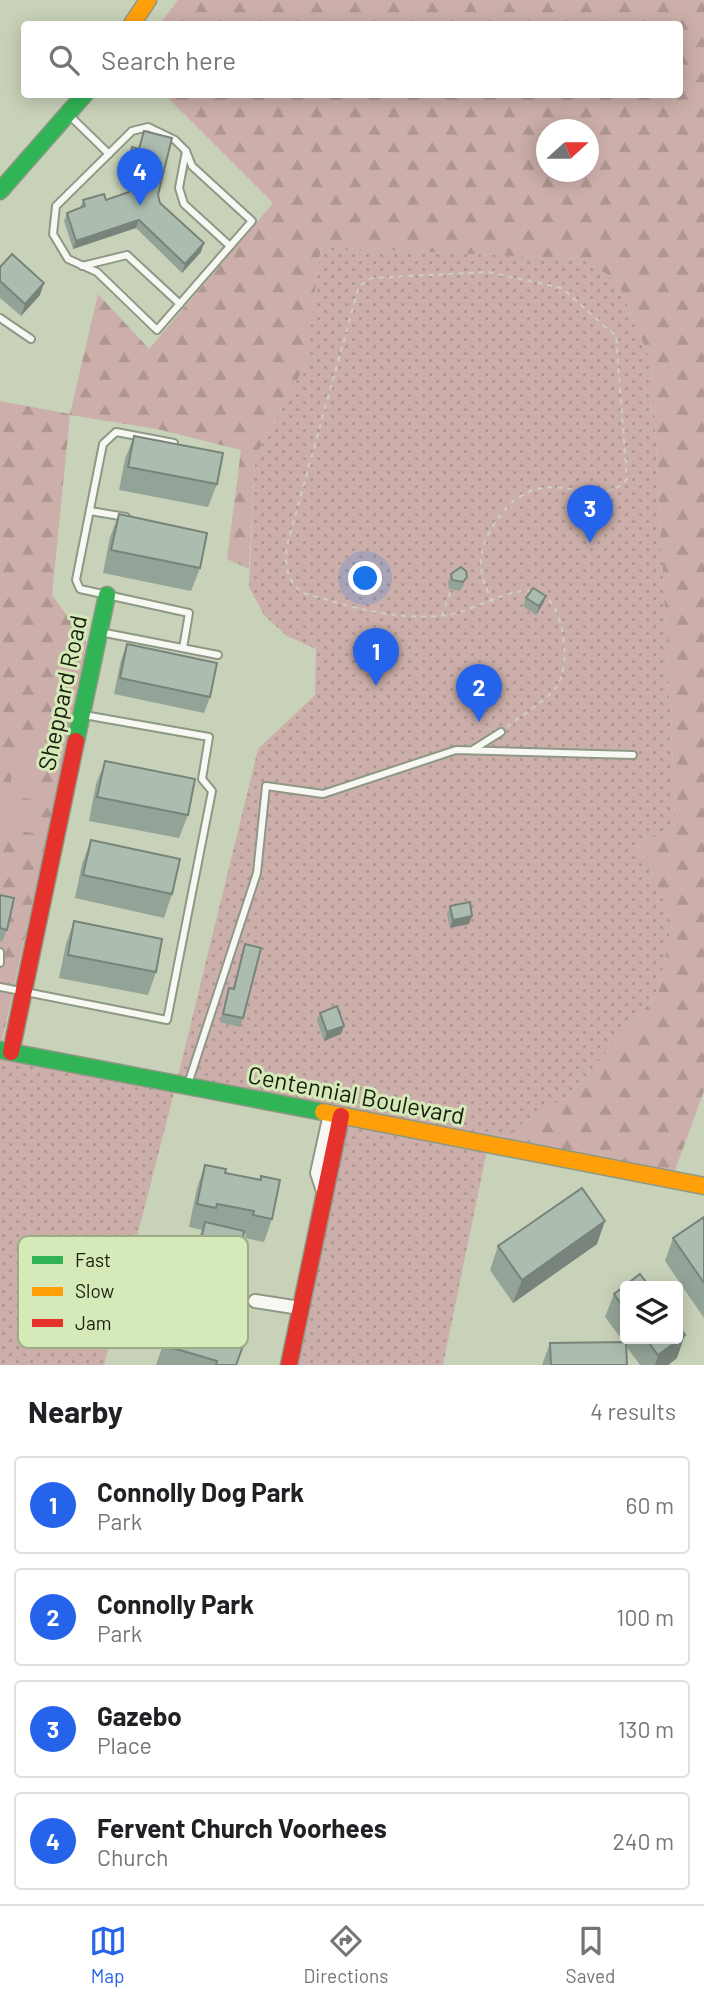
<!DOCTYPE html>
<style>
:root{--surface:#fff;--page:#f2f2f2;--text:#202124;--muted:#757577;--line:#e0e0e0;--accent:#2563eb}
body{margin:0;font-family:Barlow,sans-serif;background:var(--page);color:var(--text)}
.controls{position:absolute;right:21px;bottom:21px;display:grid;overflow:hidden;border-radius:7px;box-shadow:0 4px 18px #0003}
.controls button{width:63px;height:63px;display:grid;place-items:center;padding:0;border:0;border-bottom:2px solid var(--line);background:var(--surface);color:var(--text);font:35px sans-serif}
.compass{position:absolute;left:536px;top:119px;width:63px;height:63px;border-radius:50%;background:var(--surface);box-shadow:0 4px 18px #0003;rotate:69deg}
.you{position:absolute;left:366px;top:579px;width:24px;height:24px;margin:-18px;border:5px solid #fff;border-radius:50%;background:#1a73e8;box-shadow:0 0 0 10px #1a73e833}
.badge{display:grid;place-items:center;width:46px;height:46px;border-radius:50%;background:var(--accent);color:#fff;font-size:23px;font-weight:700}
.pin{position:absolute;translate:-50% -58px;filter:drop-shadow(0 2px 4px #0008)}
.pin::after{content:'';position:absolute;top:37px;width:24px;height:21px;background:inherit;clip-path:polygon(0 0,100% 0,50% 100%)}
.list{margin:0;padding:0;list-style:none}
h2{display:flex;justify-content:space-between;align-items:center;height:91px;margin:0;padding:0 28px;font-size:30px}
h2 small{font-size:23px;font-weight:400;color:var(--muted)}
.list li{display:grid;grid-template-columns:46px 1fr auto;gap:21px;align-items:center;box-sizing:border-box;height:98px;margin:0 14px 14px;padding:0 14px;border:2px solid var(--line);border-radius:7px}
.list b{display:block;font-size:26px;white-space:nowrap}
.list p{margin:0;font-size:23px;white-space:nowrap;color:var(--muted)}
.list em{font-size:23px;font-style:normal;color:var(--muted)}
.icon{flex:none;width:38px;height:38px;fill:none;stroke:currentColor;stroke-width:2;stroke-linecap:round;stroke-linejoin:round}
.map{position:relative;flex:none;width:704px;height:1365px;overflow:hidden}
.search{position:absolute;background:var(--surface);box-shadow:0 4px 18px #0003;left:21px;right:21px;top:21px;height:77px;display:flex;align-items:center;gap:18px;box-sizing:border-box;padding:0 24px;border-radius:7px;color:var(--muted);font-size:26px}
.sheet{height:539px;background:var(--surface)}
nav{display:flex;justify-content:space-around;align-items:center;box-sizing:border-box;height:98px;border-top:2px solid var(--line);background:var(--surface);font-size:19px;color:var(--muted)}
nav a{display:grid;justify-items:center;gap:4px}
nav .on{color:var(--accent)}
.map>svg:first-child{display:block}
</style>
<div class="map">
<svg width="704" height="1365" viewBox="0 0 704 1365">
<defs>
<pattern id="green-dots" width="8" height="8" patternUnits="userSpaceOnUse" patternTransform="scale(1.75)"><rect width="8" height="8" fill="#ccafaa"/><path d="M2 2h.1M6 6h.1" fill="none" stroke="#ae9691" stroke-width="1.8" stroke-linecap="round"/></pattern>
<pattern id="forest-firs" width="22" height="20" patternUnits="userSpaceOnUse" patternTransform="scale(1.75)"><rect width="22" height="20" fill="#ccafaa"/><path d="M5 1l3.5 6h-7zM16 11l3.5 6h-7z" fill="#ae9691"/></pattern>
</defs>
<rect width="100%" height="100%" fill="#c7d2b8"/>
<path fill="url(#green-dots)" d="M321 247 582 259 617 280 652 364 676 824 638 847 673 918 658 994 569 1095 488 1145 443 1365H289L341 1116 176 1085 104 1365H0V1058L176 1084 258 749 315 695 316 649 287 636 264 615 249 587 255 457 305 365Z"/>
<path fill="url(#forest-firs)" fill-rule="evenodd" d="M178 0H704V1091L671 1181 488 1145 569 1095 658 994 673 918 638 847 676 824 652 364 617 280 581 259 321 247 305 365 255 457 249 569 227 559 241 450 157 429 70 415 52 595 89 646 0 1050V401L70 414 98 294 149 349 273 203 165 95 680 94V24H160ZM546 130H588V172H546Z"/>
<g fill="#ccafaa">
<path d="M21 736 47 742 41 770 15 765Z"/>
<path d="M14 766 40 772 34 800 8 794Z"/>
<path d="M0 799 43 807 38 834 0 827Z"/>
</g>
<g fill="none" stroke-linecap="round" stroke-linejoin="round">
<g stroke="#8f9884" stroke-width="10">
<g id="lane">
<path d="M69 115 109 154"/>
<path d="M148 127 175 140 186 151 192 166 252 221 157 330 97 272 68 259 53 234 56 206 132 131Z"/>
<path d="M186 151 179 188 184 204 230 246"/>
<path d="M82 266 127 255 180 304"/>
<path d="M0 318 31 339"/>
<path d="M174 443 116 432 103 444 76 580 80 589 189 613 183 648"/>
<path d="M90 511 126 517"/>
<path d="M100 632 218 655"/>
<path d="M474 749 501 732"/>
<path d="M0 952V963"/>
<path d="M0 987 167 1020 212 791 202 779 209 737 84 715"/>
<path d="M188 1084 257 873 266 786 323 794 456 750 633 755"/>
</g>
</g>
<g stroke="#8f9884" stroke-width="16">
<g id="street">
<path d="M324 1194 317 1173 330 1114"/>
<path d="M255 1301 300 1308"/>
</g>
</g>
<g stroke="#8f9884" stroke-width="19">
<g id="fast">
<path d="M0 191 85 94"/>
<path d="M76 741 107 595"/>
<path d="M0 1050 323 1112"/>
</g>
</g>
<g stroke="#8f9884" stroke-width="19">
<g id="slow">
<path d="M132 24 148 0"/>
<path d="M323 1112 704 1186"/>
</g>
</g>
<g stroke="#8f9884" stroke-width="19">
<g id="jam">
<path d="M11 1052 76 741"/>
<path d="M289 1365 341 1116"/>
</g>
</g>
<g stroke="#cccfc7" stroke-width="2" stroke-dasharray="5 5" stroke-linecap="butt">
<path d="M493 602C479 576 476 558 490 531 539 445 593 520 627 479L616 336 562 288 488 272 372 278 359 286 289 538C284 555 284 581 302 592 309 596 320 597 328 600 365 611 401 619 440 616 470 614 505 588 534 591"/>
<path d="M442 616 451 590"/>
<path d="M507 727C522 715 541 704 554 690 573 670 565 603 539 592"/>
</g>
<use href="#lane" stroke="#f7f8f4" stroke-width="6"/>
<use href="#street" stroke="#f7f8f4" stroke-width="12"/>
<use href="#fast" stroke="#30b455" stroke-width="16"/>
<use href="#slow" stroke="#ff9f0a" stroke-width="16"/>
<use href="#jam" stroke="#e5322d" stroke-width="16"/>
</g>
<g fill="#94a397">
<path d="M144 131 160 203 201 252 182 273 136 228 73 249 64 221 67 213 80 208 83 200H106L128 193 131 178 124 176 129 156 132 147 138 149Z"/>
<path d="M0 267 40 295 21 316 0 298Z"/>
<path d="M134 436 217 484 208 507 119 490 125 459Z"/>
<path d="M119 514 200 568 191 591 103 573 110 537Z"/>
<path d="M461 567 464 585 460 591 449 589 448 582 451 574Z"/>
<path d="M526 598 543 604 536 615 523 606Z"/>
<path d="M127 644 210 697 204 713 114 694 121 660Z"/>
<path d="M105 761 188 815 179 838 89 821 96 784Z"/>
<path d="M91 840 172 894 164 918 75 898 82 864Z"/>
<path d="M0 895 7 930 2 942 0 941Z"/>
<path d="M450 906 472 916 469 924 450 928 447 914Z"/>
<path d="M74 921 156 972 148 995 59 978 66 944Z"/>
<path d="M245 944 243 1018 240 1027 220 1022 229 988 233 989Z"/>
<path d="M320 1013 344 1026 341 1034 324 1041 317 1021Z"/>
<path d="M205 1165 225 1173 260 1180 261 1176 272 1219 264 1242 245 1238 246 1234H244L241 1249 232 1272H230L227 1286 229 1307 220 1330 236 1365H156L176 1308 182 1310 184 1301 192 1278H195L197 1265 192 1263 196 1245 202 1230 189 1227 197 1188Z"/>
<path d="M704 1218V1318L665 1261 673 1238Z"/>
<path d="M597 1244 513 1303 490 1270 498 1246Z"/>
<path d="M625 1286V1339H678L677 1358 668 1365H640L626 1346 627 1365H542L550 1343 624 1342 605 1317 614 1294Z"/>
</g>
<g fill="#78847b">
<path d="M139 220 136 228 73 249 76 241Z"/>
<path d="M204 243 201 252 182 273 185 264Z"/>
<path d="M44 283 40 295 21 316 25 304Z"/>
<path d="M546 596 543 604 536 615 539 606Z"/>
<path d="M472 916 469 924 450 928 453 920Z"/>
<path d="M344 1026 341 1034 324 1041 327 1032Z"/>
<path d="M605 1221 597 1244 513 1303 522 1280Z"/>
<path d="M685 1335 677 1358 668 1365H655L658 1355Z"/>
</g>
<g fill="#acbdb0" stroke="#78847b" stroke-width="2">
<path d="M144 131 172 138 158 195 160 203 204 243 185 264 139 220 76 241 67 213 85 206 83 200 104 194 106 200 129 192 134 170 127 168 132 147 139 149Z"/>
<path d="M12 254 44 283 25 304 0 281V267Z"/>
<path d="M134 436 223 453 217 484 128 467Z"/>
<path d="M119 514 207 533 200 568 111 550Z"/>
<path d="M461 567 466 571 467 577 463 582 452 580 451 574Z"/>
<path d="M533 588 546 596 539 606 526 598Z"/>
<path d="M127 644 217 663 210 697 120 678Z"/>
<path d="M105 761 195 779 188 815 97 797Z"/>
<path d="M91 840 180 859 172 894 83 875Z"/>
<path d="M0 895 14 898 7 930 0 928Z"/>
<path d="M470 902 472 916 453 920 450 906Z"/>
<path d="M74 921 162 939 156 972 68 955Z"/>
<path d="M245 944 261 948 243 1018 223 1014 229 988 234 989Z"/>
<path d="M337 1006 344 1026 327 1032 320 1013Z"/>
<path d="M205 1165 226 1169 225 1173 261 1180V1176L280 1180 272 1219 253 1215 254 1211 217 1204 216 1208 197 1204Z"/>
<path d="M582 1188 605 1221 522 1280 498 1246Z"/>
<path d="M704 1217V1283L673 1238Z"/>
<path d="M205 1222 244 1231 241 1249 235 1248 227 1286 233 1288 229 1307 188 1298 192 1278 198 1279 206 1241 201 1240Z"/>
<path d="M640 1274 649 1286H625V1310L614 1294Z"/>
<path d="M176 1308 193 1314 191 1320 228 1333 230 1326 248 1332 236 1365H216L217 1361 163 1345Z"/>
<path d="M678 1325 685 1335 658 1355 646 1339H678Z"/>
<path d="M626 1342 627 1365H551L550 1343Z"/>
</g>
<g text-anchor="middle" stroke-width="6" stroke-linejoin="round" paint-order="stroke">
<g font-size="24" fill="#181e0d" stroke="#d5e9b9">
<text transform="translate(63 693) rotate(-78)" y="8">Sheppard Road</text>
<text transform="translate(356 1096) rotate(11)" y="8">Centennial Boulevard</text>
</g>
</g>
<rect x="18" y="1236" width="230" height="112" rx="10" fill="#d5e9b9" stroke="#9cac85" stroke-width="2"/>
<rect x="32" y="1256" width="31" height="8" fill="#30b455"/>
<rect x="32" y="1287" width="31" height="9" fill="#ff9f0a"/>
<rect x="32" y="1319" width="31" height="8" fill="#e5322d"/>
<g font-size="19" fill="#181e0d">
<text x="75" y="1267">Fast</text>
<text x="75" y="1298">Slow</text>
<text x="75" y="1330">Jam</text>
</g>
</svg>
<div class="controls">
<button><svg class="icon" aria-label="layers" viewBox="0 0 24 24"><path d="M12 4l9 5-9 5-9-5zM3 14l9 5 9-5"/></svg></button>
</div>
<svg class="compass" viewBox="-18 -18 36 36"><path d="M0-13l5 13h-10z" fill="#e53935"/><path d="M0 13l5-13h-10z" fill="#757577"/></svg>
<div class="you"></div>
<div class="pin badge" style="left:376px;top:686px">1</div>
<div class="pin badge" style="left:479px;top:722px">2</div>
<div class="pin badge" style="left:590px;top:543px">3</div>
<div class="pin badge" style="left:140px;top:206px">4</div>
<div class="search"><svg class="icon" aria-label="search" viewBox="0 0 24 24"><circle cx="10" cy="10" r="6"/><path d="M15 15l6 6"/></svg>Search here</div>
</div>
<section class="sheet">
<h2>Nearby<small>4 results</small></h2>
<ul class="list">
<li><span class="badge">1</span><div><b>Connolly Dog Park</b><p>Park</p></div><em>60 m</em></li>
<li><span class="badge">2</span><div><b>Connolly Park</b><p>Park</p></div><em>100 m</em></li>
<li><span class="badge">3</span><div><b>Gazebo</b><p>Place</p></div><em>130 m</em></li>
<li><span class="badge">4</span><div><b>Fervent Church Voorhees</b><p>Church</p></div><em>240 m</em></li>
</ul>
</section>
<nav>
<a class="on"><svg class="icon" aria-label="map" viewBox="0 0 24 24"><path d="M3 6l6-2 6 2 6-2v14l-6 2-6-2-6 2zM9 4v14M15 6v14"/></svg>Map</a>
<a><svg class="icon" aria-label="directions" viewBox="0 0 24 24"><path d="M12 3l9 9-9 9-9-9zM9 14v-3h6M13 9l2 2-2 2"/></svg>Directions</a>
<a><svg class="icon" aria-label="saved" viewBox="0 0 24 24"><path d="M7 4h10v16l-5-4-5 4z"/></svg>Saved</a>
</nav>
